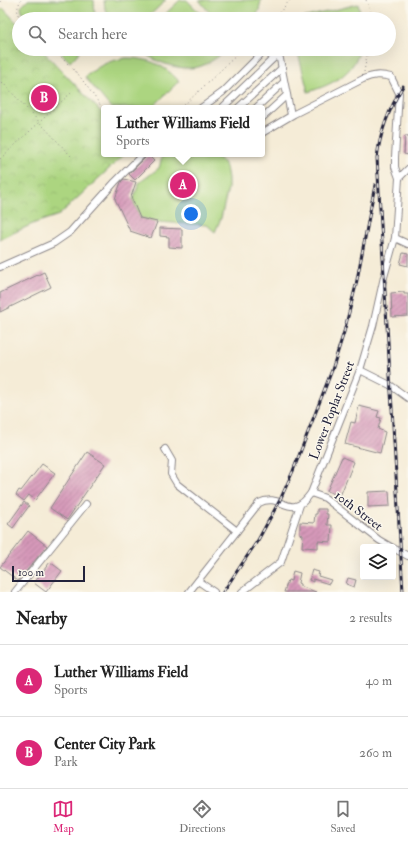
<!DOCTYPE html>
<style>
:root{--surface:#fff;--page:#f2f2f2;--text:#222;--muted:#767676;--line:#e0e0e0;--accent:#db2777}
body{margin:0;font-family:"IM FELL Double Pica",serif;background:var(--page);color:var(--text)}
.controls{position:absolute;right:12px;bottom:12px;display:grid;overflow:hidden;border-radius:4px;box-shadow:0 4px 16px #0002}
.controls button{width:36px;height:36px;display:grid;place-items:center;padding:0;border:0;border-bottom:1px solid var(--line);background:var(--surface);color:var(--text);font:20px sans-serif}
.scale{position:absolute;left:12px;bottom:10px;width:73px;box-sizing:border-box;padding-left:4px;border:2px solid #22223b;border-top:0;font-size:11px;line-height:14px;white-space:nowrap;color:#22223b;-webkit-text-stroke:3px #fbf7ec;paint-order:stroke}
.you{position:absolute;left:191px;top:214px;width:14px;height:14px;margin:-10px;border:3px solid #fff;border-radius:50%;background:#1a73e8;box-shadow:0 0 0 6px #1a73e833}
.badge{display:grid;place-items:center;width:26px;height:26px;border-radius:50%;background:var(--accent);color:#fff;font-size:13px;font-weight:700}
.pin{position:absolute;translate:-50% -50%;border:2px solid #fff;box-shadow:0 1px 4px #0006}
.popup{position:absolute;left:101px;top:105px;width:164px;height:52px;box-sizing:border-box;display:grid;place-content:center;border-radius:4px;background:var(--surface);filter:drop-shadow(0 1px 3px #0005);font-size:13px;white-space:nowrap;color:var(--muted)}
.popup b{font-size:15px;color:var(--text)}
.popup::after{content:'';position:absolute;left:50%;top:100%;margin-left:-8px;border:8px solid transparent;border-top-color:var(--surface)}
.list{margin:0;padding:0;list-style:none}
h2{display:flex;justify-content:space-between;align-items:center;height:52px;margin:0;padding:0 16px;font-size:17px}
h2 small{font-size:13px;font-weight:400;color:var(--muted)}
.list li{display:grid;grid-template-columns:26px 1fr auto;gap:12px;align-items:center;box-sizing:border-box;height:72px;padding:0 16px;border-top:1px solid var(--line)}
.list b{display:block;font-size:15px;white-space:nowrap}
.list p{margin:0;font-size:13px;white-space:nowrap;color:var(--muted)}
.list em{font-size:13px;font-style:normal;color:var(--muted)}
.icon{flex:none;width:22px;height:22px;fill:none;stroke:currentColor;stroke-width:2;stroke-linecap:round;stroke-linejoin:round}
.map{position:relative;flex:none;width:408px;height:592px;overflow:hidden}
.search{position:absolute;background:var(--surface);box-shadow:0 4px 16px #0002;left:12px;right:12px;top:12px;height:44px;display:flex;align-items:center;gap:10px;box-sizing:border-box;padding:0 14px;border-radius:22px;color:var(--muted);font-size:15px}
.sheet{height:196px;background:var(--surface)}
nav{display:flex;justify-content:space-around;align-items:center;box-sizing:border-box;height:56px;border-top:1px solid var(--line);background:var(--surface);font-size:11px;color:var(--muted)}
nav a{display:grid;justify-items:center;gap:2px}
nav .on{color:var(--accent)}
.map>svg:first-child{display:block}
</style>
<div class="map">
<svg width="408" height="592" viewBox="0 0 408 592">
<defs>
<pattern id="park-crowns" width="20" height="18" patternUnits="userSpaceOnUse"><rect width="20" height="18" fill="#acd580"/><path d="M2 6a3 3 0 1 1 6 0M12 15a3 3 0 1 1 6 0" fill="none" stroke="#94b770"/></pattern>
<pattern id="building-hatch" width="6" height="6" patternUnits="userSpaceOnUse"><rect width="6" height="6" fill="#d699b9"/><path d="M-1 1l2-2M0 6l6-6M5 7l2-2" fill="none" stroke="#ad7c98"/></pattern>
</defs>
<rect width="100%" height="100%" fill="#fbf7ec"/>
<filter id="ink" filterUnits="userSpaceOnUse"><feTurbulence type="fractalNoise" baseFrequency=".025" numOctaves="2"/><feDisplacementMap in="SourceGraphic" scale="8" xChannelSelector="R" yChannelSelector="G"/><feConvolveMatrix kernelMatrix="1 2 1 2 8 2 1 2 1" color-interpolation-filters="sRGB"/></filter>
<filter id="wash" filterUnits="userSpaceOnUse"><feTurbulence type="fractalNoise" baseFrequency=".012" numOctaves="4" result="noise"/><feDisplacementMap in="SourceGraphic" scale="16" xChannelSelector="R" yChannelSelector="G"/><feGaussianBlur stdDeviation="0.9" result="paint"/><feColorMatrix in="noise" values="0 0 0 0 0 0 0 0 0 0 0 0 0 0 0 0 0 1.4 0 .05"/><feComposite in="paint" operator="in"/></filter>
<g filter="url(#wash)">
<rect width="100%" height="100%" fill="#f5ecd7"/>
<g fill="#acd580" stroke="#677c5e">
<path d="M28 0H94L95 18 94 19H28L22 12 21 7Z"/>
<path d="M104 0H166L146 19H110L105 9Z"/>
<path d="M180 0H187L205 19H160Z"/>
<path d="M199 0H261L259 10 255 19H215Z"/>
<path d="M358 4 362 19H299Z"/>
<path d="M57 49H82L70 62Z"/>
<path d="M140 49H228C219 56 209 64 198 67 180 71 152 62 140 49Z"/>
<path d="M297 49H360C353 75 331 85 308 92Z"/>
<path d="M126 58C148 58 163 64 179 81L152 108H111L85 77C100 65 107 61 126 58Z"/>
<path d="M163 154H212L222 161 226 167 228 178V188L221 218 215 232 207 225 157 222 140 218 133 200 139 183 159 168Z"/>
</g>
<path fill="url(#park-crowns)" stroke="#677c5e" d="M3 8 19 25V49H41L104 115V154H125L59 215 35 223 0 239V11Z"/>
<g id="blocks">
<g fill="url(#building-hatch)">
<path d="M405 136H408V155L404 154Z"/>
<path d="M148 155 154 161 135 180 129 174Z"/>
<path d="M124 179 136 182 131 197 140 218 157 222 151 238 130 231 115 199 121 182Z"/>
<path d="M160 228 182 229V248L169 247V237L160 236Z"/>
<path d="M403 253 408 254V266L400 264Z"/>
<path d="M44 272 51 287 0 312V293Z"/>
<path d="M404 292V294H408V316L392 317 391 293Z"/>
<path d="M359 406 379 411 377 417 381 418 378 429 385 432 380 453 345 444 351 422 355 423Z"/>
<path d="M87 452 105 464 67 520 50 508Z"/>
<path d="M342 457 354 462 340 496 327 491Z"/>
<path d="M42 464 55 473 35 500 29 495 24 501 16 495 19 490 21 491Z"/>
<path d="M389 491 390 506 368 507V492Z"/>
<path d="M24 502 29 506 13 528 8 524Z"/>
<path d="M317 509H326V514H328L327 525H332L331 542 318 541V548L302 547 303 535 300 534V522L314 523 315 514H317Z"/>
<path d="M28 531 47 546 18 581 0 567Z"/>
<path d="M50 562 62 571 46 592 34 583Z"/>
<path d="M312 570 319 572 318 576 331 580 329 584 313 579V582L309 580Z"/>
<path d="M293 571 300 573 298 583 300 584V586L316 592H284L288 580 291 581Z"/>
<path d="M348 578 356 580 354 587 346 584Z"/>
</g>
</g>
</g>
<g filter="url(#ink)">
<use href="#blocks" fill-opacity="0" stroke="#8c8789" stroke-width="1"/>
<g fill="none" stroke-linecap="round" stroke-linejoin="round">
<g stroke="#8c8789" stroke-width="8">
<g id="minor">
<path d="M278 49 291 115"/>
<path d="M201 108 223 92 266 49"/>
<path d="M222 108 279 53"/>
<path d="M238 108 282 68"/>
<path d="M256 108 284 82"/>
<path d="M262 118 287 95"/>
<path d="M262 133 294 114 363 79C373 75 380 74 391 77L399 93 395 157V167L399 178"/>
<path d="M395 238 408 244"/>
<path d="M0 267 54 243 70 232 115 182 143 154"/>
<path d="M360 370 390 385 408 398"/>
<path d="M165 449 172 461 171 474 177 484 237 531"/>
<path d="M311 493 325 498 379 540 391 547"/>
<path d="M393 548 408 556"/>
<path d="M198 581 214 592"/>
<path d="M15 592 86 504"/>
<path d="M189 592 259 503C282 491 290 523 311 493L360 370 373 326 384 277 395 238 399 178 408 169"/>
<path d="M242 592 281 562 300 505"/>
</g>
</g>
<g stroke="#8c8789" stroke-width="1" stroke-dasharray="1 3" stroke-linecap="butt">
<path d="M366 0 370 9V19"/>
<path d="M0 2 2 0"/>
<path d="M21 19C16 12 17 7 21 0"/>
<path d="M274 19 290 0"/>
<path d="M53 49 78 74 104 110"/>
<path d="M364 72 368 49"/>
<path d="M2 82 71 156"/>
<path d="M181 108 243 49"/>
<path d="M0 159 73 91"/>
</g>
<use href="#minor" stroke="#fff" stroke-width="6"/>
<g stroke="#22223b" stroke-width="3">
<g id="rail">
<path d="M223 592 258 540 280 500 293 471 332 370 344 332 356 285 375 185"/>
<path d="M403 592 377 158C380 131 389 109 403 86"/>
</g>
</g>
<use href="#rail" stroke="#fbf7ec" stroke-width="1.5" stroke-dasharray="4.5" stroke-linecap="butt"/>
</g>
</g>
<g text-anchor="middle" stroke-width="3" stroke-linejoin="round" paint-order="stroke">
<g font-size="13" fill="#22223b" stroke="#fbf7ec">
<text transform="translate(331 410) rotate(-69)" y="5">Lower Poplar Street</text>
<text transform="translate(359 510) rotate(37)" y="5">10th Street</text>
</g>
</g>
</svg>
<div class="controls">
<button><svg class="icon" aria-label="layers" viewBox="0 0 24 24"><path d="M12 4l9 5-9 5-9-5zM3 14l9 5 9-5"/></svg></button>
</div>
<div class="scale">100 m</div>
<div class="you"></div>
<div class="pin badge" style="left:183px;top:185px">A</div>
<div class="popup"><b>Luther Williams Field</b>Sports</div>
<div class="pin badge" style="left:44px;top:98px">B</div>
<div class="search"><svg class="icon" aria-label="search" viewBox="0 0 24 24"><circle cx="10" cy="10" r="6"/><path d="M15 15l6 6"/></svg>Search here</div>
</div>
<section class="sheet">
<h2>Nearby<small>2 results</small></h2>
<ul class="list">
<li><span class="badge">A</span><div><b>Luther Williams Field</b><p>Sports</p></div><em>40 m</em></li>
<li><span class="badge">B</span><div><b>Center City Park</b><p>Park</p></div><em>260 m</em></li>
</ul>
</section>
<nav>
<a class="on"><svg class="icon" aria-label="map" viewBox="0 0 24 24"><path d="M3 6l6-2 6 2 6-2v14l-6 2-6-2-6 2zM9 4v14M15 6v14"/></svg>Map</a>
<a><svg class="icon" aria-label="directions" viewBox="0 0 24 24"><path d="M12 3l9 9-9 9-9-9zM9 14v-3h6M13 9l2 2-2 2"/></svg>Directions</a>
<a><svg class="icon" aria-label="saved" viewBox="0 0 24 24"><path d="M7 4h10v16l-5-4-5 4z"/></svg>Saved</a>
</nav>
